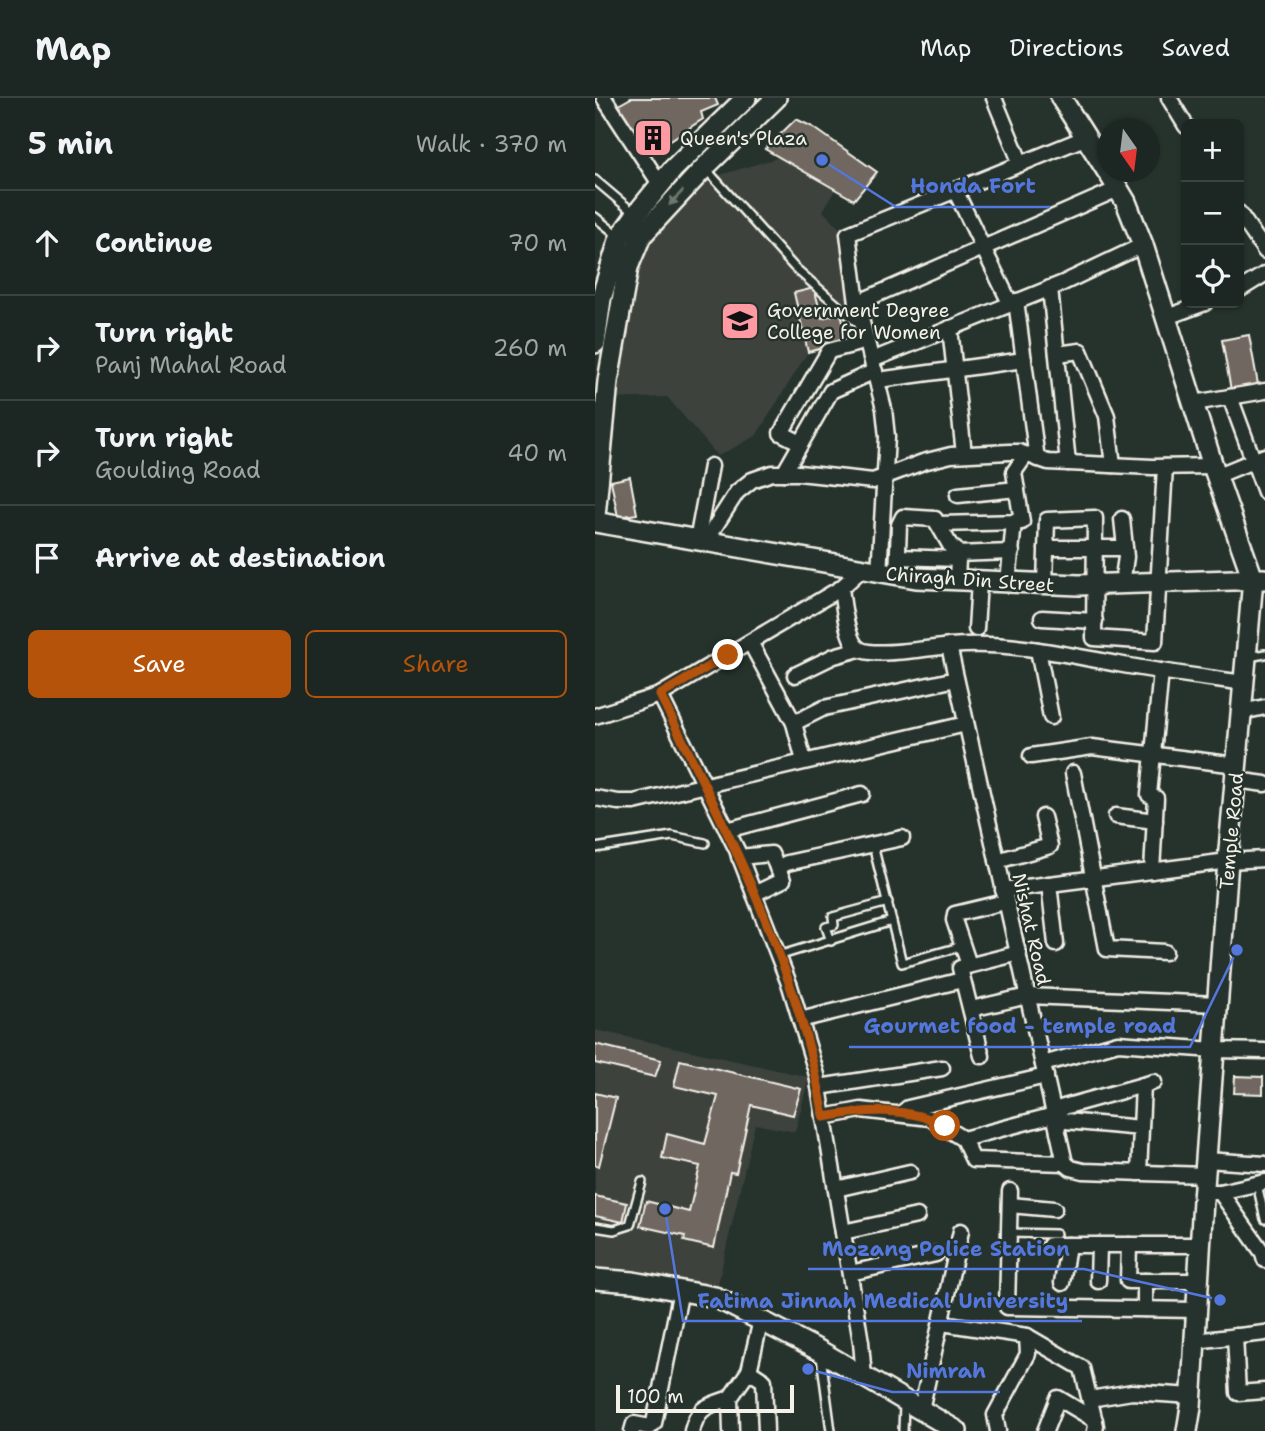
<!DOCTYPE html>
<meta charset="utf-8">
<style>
:root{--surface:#1c2622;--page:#252e2a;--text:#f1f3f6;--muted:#a0a5a5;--line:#3a4340;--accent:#b45309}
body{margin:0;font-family:"Shantell Sans",sans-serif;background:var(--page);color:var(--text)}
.controls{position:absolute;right:21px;top:21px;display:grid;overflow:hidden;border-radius:10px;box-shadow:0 2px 5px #0004}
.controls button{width:63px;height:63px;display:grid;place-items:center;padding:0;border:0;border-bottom:2px solid var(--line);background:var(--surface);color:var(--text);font:35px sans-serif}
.compass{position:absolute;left:502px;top:21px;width:63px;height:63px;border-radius:50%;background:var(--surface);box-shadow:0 2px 5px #0004;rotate:166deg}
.scale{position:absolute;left:21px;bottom:18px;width:178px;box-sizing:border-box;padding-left:7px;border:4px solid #f4f1e8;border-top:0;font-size:19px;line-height:24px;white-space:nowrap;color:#f4f1e8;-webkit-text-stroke:5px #26332d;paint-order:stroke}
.stop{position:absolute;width:21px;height:21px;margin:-16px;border:5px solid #b45309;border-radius:50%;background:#fff}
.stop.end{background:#b45309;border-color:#fff;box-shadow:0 2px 7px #0008}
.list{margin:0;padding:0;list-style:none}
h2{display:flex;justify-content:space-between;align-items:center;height:91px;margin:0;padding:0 28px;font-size:30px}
h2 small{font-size:23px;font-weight:400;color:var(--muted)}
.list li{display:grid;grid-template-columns:46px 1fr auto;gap:21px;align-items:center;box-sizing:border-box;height:105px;padding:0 28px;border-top:2px solid var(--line)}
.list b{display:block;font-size:26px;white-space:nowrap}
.list p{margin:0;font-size:23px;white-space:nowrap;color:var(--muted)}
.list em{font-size:23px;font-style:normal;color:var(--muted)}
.actions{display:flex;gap:14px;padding:21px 28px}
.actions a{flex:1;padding:16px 0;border:2px solid var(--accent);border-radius:10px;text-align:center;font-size:24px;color:var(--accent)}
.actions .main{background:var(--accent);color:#fff}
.icon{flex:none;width:38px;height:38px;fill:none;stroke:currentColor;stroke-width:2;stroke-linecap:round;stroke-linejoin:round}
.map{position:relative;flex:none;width:670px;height:1333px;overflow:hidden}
header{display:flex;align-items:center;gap:42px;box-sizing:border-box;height:98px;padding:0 35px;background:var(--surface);border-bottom:2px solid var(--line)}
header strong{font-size:33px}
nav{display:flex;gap:38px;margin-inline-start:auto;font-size:24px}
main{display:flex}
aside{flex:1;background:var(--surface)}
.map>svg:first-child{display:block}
</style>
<header>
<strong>Map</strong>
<nav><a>Map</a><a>Directions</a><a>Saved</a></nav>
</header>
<main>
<aside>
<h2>5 min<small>Walk · 370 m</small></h2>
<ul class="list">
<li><svg class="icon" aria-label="ahead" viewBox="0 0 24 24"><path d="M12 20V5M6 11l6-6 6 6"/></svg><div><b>Continue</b></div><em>70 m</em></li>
<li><svg class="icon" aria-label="right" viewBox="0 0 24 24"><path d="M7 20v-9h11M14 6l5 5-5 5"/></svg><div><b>Turn right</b><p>Panj Mahal Road</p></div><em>260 m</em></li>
<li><svg class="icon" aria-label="right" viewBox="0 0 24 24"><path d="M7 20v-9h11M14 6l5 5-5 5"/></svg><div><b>Turn right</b><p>Goulding Road</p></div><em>40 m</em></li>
<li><svg class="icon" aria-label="arrive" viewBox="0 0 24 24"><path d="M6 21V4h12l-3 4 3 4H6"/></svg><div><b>Arrive at destination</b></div></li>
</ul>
<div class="actions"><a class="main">Save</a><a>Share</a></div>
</aside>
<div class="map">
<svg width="670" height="1333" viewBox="0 0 670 1333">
<rect width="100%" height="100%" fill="#26332d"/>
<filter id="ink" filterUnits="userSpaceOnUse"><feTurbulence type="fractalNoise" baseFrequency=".0143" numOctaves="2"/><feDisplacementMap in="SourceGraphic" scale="14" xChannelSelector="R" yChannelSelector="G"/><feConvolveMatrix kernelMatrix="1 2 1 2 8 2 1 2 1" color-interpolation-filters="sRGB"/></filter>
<g filter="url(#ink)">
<g fill="#3c433c">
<path d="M192 57 244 84 228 113 250 136 271 241 213 254 161 338 123 358 72 299 12 301 33 169 73 113 115 80Z"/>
<path d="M0 932 214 979 200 1034 160 1026 120 1199 0 1189Z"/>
</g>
<g fill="#706860" stroke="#f4f1e8" stroke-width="2">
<path d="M36 0H120L123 7 106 14 108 21 49 59 18 10Z"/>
<path d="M201 21 218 29 282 74 259 102 170 51Z"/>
<path d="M219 190 227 220 246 215 252 244 213 254 199 195Z"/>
<path d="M654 237 664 292 637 298 627 242Z"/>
<path d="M35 379 42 416 23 419 16 383Z"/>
<path d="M0 946 66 962 60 979 0 965Z"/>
<path d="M85 962 206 991 198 1017 156 1007 141 1075 135 1074 119 1150 89 1143 90 1138 45 1128 51 1103 94 1114 105 1068 67 1060 72 1036 110 1046 123 998 79 988Z"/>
<path d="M640 978 668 979V996L639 995Z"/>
<path d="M0 995 21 1000 4 1068 0 1067Z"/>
<path d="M0 1098 32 1105 28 1124 0 1118Z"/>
</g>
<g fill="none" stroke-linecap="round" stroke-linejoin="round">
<g stroke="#f4f1e8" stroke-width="12">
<g id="lane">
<path d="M110 70 199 169 264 226"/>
<path d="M0 82 39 115"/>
<path d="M0 119 25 139"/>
<path d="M653 559 670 556"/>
<path d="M278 747 307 865 368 848"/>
<path d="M0 750 77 738 110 745"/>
<path d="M236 843 231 829 239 827 238 819 293 804"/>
<path d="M183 858 297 823"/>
<path d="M662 1086 670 1121"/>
<path d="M0 1129 19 1132 35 1127 47 1084"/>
<path d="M414 1135 461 1136"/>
<path d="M226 1258 236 1333"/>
<path d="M308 1333 309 1306"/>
</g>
</g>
<g stroke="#f4f1e8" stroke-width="19">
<g id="street">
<path d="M9 0 65 86"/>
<path d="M399 0 426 66"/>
<path d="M574 0 591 28"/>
<path d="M360 92 415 205"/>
<path d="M644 115 670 153"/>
<path d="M455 190 473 365"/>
<path d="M644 192 670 176"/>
<path d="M421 203 442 361"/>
<path d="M262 205 523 91"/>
<path d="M572 219 610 205"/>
<path d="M355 230 369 356"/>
<path d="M462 256 485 253 512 318 518 367"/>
<path d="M277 262 468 185 548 147"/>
<path d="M283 282 429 262"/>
<path d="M635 299 670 394"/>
<path d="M599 305 670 293"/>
<path d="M206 345 186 335 234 253 272 243"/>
<path d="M189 375 236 293 280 273"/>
<path d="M621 378 670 358"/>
<path d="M363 397 422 391"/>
<path d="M527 421 531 459 527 486"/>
<path d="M343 426 427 424 419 374 431 357"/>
<path d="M102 443 116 368"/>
<path d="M110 444 142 394 157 382 177 375H204L278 383 328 364 356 357 414 354H424L453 364 557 369 618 368"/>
<path d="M451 450H530"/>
<path d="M360 451V456L417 454"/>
<path d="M303 459 363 461"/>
<path d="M284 475 292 339 289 311 262 205 253 136 492 39"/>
<path d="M302 478 304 427 308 419 340 421 363 461 362 483"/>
<path d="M413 485 419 424"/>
<path d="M450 486 452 422 500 420 499 540 560 544 570 369"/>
<path d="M246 490C248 504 251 542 264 551 280 561 348 547 370 547 422 545 472 557 523 566 565 574 608 579 650 585"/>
<path d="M447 520 500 523"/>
<path d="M381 531 384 484"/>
<path d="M155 544 199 625 209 663"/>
<path d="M354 548 470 1065 476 1070 488 1073 610 1077"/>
<path d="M443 552 456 619"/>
<path d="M200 577 239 558 264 551"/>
<path d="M65 597 142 752 195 888 222 977 266 1244 269 1279"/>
<path d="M647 614 670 609"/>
<path d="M0 618 65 597 246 490 266 472"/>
<path d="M199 625 229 610 361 581"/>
<path d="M436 658 497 649 642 667"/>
<path d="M478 675 512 851 570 854"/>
<path d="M641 682 670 686"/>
<path d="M554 697 566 573"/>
<path d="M0 700 23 704H39L371 626"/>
<path d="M521 718 560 723"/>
<path d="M132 732 267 696"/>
<path d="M144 759 176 756 188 782 159 796"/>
<path d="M402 763 455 748 448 719"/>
<path d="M182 770 192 765 307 740"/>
<path d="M557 773 561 700"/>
<path d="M454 786 461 846"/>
<path d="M408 792 633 763 670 761"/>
<path d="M374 867 359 822 360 816 410 804"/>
<path d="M376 911 433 898 623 906"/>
<path d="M205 922 367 882"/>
<path d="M387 958 365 870 424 855"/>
<path d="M448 966 523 945 619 952 670 953"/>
<path d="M224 989 347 970"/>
<path d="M458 1012 559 984"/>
<path d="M307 1015 313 1010 451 978"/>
<path d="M229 1019 266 1012 335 1020 368 1041 378 1062 470 1065"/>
<path d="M460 1022 546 1030"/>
<path d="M368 1041 459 1017"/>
<path d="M611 1062 670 1066"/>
<path d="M544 1075 548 987"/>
<path d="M241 1091 315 1074"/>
<path d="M415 1093 412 1209 602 1212"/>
<path d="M608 1094H625L668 1155 670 1162"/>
<path d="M625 1094 670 1084"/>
<path d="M415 1107 459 1111"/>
<path d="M248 1134 322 1118"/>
<path d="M455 1147H605"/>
<path d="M534 1147 533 1183H603"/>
<path d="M255 1175 341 1156"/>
<path d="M503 1183 504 1147"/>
<path d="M467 1185 473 1147"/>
<path d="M550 1211V1183"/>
<path d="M347 1225 432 1238 433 1256 400 1317 403 1333"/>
<path d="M432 1238 487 1270 501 1328 500 1333"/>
<path d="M640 1238 643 1295 670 1293"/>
<path d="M600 1243 670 1235"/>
<path d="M154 1273 169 1283 171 1333"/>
<path d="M495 1301 537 1294 597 1298"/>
<path d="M326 1312 366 1133"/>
<path d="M37 1333 39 1326 55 1329 59 1325 86 1192"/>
<path d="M97 1333C103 1308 113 1308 135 1300"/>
<path d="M136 1333 135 1300 154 1273 166 1222"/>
<path d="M450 1333 463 1300 500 1322"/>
</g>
</g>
<g stroke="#f4f1e8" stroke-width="24">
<g id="secondary">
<path d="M466 0 512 73"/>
<path d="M513 74 531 104 548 147 618 368 658 481 633 763 608 1102 596 1309 592 1333"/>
<path d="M0 245 6 201 25 139 43 114 78 71 151 0"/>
<path d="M0 418 13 283 33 169 46 138 110 69 181 0"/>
<path d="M0 424 321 480 484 487 669 481"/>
<path d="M0 1181 38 1184 120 1199 225 1253 362 1333"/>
</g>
</g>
<use href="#lane" stroke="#26332d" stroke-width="7"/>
<use href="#street" stroke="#26332d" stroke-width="14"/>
<use href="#secondary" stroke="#26332d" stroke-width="19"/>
</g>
<defs><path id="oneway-solid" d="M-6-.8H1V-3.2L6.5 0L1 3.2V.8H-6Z" transform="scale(1.75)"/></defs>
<use fill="#6e766e" href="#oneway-solid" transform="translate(81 100) rotate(133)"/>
</g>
<g fill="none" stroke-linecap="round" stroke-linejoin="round" filter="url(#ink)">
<path stroke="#b45309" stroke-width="9" d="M133 557 65 597C131 730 205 872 229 1019 268 1012 314 1008 350 1028"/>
</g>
<defs>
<g id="building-square" transform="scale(2.0125)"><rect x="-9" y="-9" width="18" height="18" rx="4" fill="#ff9aa2" stroke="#26332d"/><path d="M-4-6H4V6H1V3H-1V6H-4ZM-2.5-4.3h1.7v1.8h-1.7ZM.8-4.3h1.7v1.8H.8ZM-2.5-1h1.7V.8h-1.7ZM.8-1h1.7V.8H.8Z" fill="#111"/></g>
<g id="school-square" transform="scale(2.0125)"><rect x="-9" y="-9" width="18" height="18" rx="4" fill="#ff9aa2" stroke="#26332d"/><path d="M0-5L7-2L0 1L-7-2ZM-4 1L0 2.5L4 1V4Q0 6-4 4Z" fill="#111"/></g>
</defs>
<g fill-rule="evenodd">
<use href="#building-square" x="58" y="40"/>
<use href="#school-square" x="145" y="223"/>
</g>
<g text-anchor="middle" stroke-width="5" stroke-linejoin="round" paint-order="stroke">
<g font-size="19" fill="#f4f1e8" stroke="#26332d" text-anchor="start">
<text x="85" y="47">Queen's Plaza</text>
<text x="172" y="219">Government Degree<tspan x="172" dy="22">College for Women</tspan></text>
</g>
<g font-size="19" fill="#f4f1e8" stroke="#26332d">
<text transform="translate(375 481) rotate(4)" y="7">Chiragh Din Street</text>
<text transform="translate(636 733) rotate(-85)" y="7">Temple Road</text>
<text transform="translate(437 831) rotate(77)" y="7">Nishat Road</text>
</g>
</g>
<path fill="none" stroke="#5377dc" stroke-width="2.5" d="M227 62L301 109H455M642 852L595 949H254M625 1202L489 1171H213M70 1111L88 1223H487M213 1271L297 1294H405"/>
<g fill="#5377dc" stroke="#26332d" stroke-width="2.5">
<circle cx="227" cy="62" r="7"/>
<circle cx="642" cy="852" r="7"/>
<circle cx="625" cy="1202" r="7"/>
<circle cx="70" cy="1111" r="7"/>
<circle cx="213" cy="1271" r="7"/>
</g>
<g font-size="21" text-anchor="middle" font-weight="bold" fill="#5377dc" stroke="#26332d" stroke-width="5" stroke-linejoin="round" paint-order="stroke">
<text x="378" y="95">Honda Fort</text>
<text x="425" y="935">Gourmet food - temple road</text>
<text x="351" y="1158">Mozang Police Station</text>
<text x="288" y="1210">Fatima Jinnah Medical University</text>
<text x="351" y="1280">Nimrah</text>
</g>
</svg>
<div class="controls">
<button>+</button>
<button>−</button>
<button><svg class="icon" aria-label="locate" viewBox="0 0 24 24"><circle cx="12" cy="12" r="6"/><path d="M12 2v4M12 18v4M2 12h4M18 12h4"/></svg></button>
</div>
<svg class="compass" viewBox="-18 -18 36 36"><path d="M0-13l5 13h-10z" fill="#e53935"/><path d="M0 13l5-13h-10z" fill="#a0a5a5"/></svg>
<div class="scale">100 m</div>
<div class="stop" style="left:350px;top:1028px"></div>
<div class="stop end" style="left:133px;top:557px"></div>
</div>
</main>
